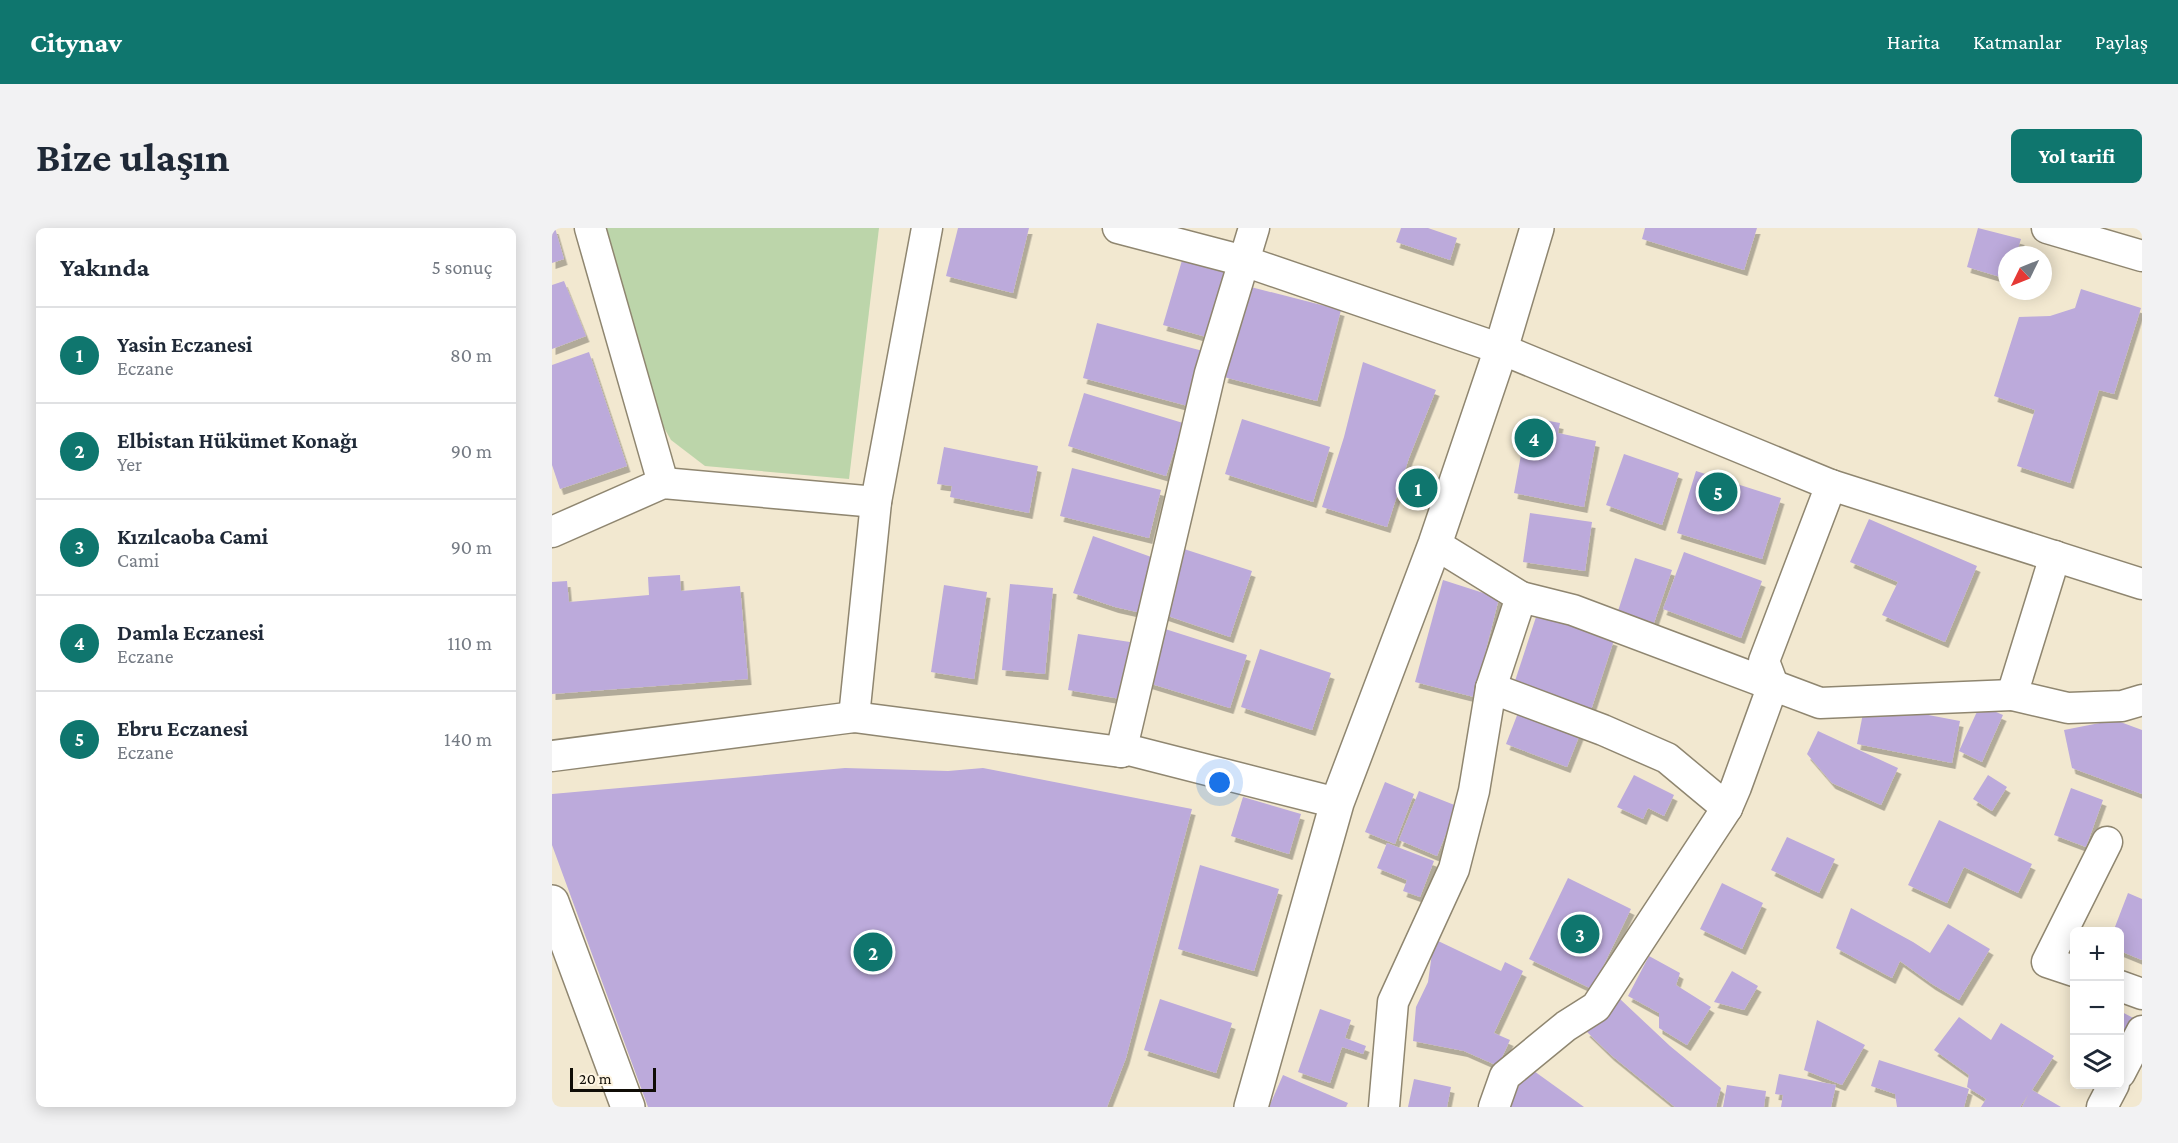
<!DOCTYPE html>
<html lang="tr">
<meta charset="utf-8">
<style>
:root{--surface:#fff;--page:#f2f2f3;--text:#1f2937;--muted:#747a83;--line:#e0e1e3;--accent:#0f766e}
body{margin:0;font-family:"Crimson Pro",serif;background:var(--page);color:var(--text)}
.controls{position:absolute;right:18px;bottom:18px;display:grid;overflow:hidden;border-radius:9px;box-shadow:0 3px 15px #0003}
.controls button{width:54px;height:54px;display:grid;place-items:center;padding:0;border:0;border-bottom:2px solid var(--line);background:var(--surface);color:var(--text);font:30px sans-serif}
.compass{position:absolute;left:1446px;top:18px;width:54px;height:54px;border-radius:50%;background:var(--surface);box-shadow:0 3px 15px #0003;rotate:227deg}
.scale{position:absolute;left:18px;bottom:15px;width:86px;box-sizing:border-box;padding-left:6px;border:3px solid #100d06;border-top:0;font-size:16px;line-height:21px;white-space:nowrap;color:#100d06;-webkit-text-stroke:4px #fef5e2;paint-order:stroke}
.you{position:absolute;left:668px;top:555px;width:21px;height:21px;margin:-15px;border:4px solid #fff;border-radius:50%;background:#1a73e8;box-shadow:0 0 0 9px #1a73e833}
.badge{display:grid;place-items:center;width:39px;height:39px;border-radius:50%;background:var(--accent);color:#fff;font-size:20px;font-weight:700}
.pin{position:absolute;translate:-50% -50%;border:3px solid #fff;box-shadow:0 2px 6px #0006}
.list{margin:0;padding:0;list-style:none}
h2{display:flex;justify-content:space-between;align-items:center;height:78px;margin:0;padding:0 24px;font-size:26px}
h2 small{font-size:20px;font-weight:400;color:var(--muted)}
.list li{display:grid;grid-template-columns:39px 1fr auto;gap:18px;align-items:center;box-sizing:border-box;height:96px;padding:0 24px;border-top:2px solid var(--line)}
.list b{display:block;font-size:22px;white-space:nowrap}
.list p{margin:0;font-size:20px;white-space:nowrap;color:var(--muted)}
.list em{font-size:20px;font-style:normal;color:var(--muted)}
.icon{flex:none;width:33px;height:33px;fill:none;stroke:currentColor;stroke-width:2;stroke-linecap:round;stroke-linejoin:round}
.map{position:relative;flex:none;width:1590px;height:879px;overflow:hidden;border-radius:9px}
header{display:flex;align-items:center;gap:36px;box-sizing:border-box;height:84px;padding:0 30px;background:var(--accent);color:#fff}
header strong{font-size:28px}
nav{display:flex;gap:33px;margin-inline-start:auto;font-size:21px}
.intro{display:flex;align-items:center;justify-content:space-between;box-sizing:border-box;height:144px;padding:0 36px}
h1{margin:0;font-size:42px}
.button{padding:15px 27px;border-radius:9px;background:var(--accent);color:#fff;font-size:21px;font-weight:700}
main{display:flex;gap:36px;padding:0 36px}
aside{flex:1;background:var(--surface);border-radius:9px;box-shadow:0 3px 15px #0003}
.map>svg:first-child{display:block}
</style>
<header>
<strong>Citynav</strong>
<nav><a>Harita</a><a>Katmanlar</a><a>Paylaş</a></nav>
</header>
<div class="intro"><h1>Bize ulaşın</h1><a class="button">Yol tarifi</a></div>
<main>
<aside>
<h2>Yakında<small>5 sonuç</small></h2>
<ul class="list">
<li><span class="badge">1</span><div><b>Yasin Eczanesi</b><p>Eczane</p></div><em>80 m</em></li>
<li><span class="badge">2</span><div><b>Elbistan Hükümet Konağı</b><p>Yer</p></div><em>90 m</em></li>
<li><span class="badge">3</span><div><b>Kızılcaoba Cami</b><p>Cami</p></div><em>90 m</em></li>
<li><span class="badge">4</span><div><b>Damla Eczanesi</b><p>Eczane</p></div><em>110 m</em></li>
<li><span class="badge">5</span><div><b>Ebru Eczanesi</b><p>Eczane</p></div><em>140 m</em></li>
</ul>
</aside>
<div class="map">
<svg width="1590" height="879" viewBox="0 0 1590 879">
<defs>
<filter id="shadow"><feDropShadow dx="3.5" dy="6" stdDeviation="0" flood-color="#0004"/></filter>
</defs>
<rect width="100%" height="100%" fill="#f2e8d0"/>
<path fill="#bcd5aa" d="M48 0H327L297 251 153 238 119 212 107 191Z"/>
<g fill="#bcaadb" filter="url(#shadow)">
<path d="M0 0H3L12 31 0 35Z"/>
<path d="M406 0H477L461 65 394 48Z"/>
<path d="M849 0H876L905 10 898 32 844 14Z"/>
<path d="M1093 0H1205L1192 42 1090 11Z"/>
<path d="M1426 0 1469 11 1464 27H1455V51L1415 39Z"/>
<path d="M633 22 679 35 658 110 611 97Z"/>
<path d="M12 53 34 108 0 121V57Z"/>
<path d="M695 58 789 82 765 173 672 149Z"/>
<path d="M1529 61 1589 80 1562 166 1547 162 1518 255 1465 238 1483 182 1442 168 1467 89 1498 88 1523 80Z"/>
<path d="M545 95 651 123 636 178 531 150Z"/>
<path d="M37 124 75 238 8 261 0 237V137Z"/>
<path d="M811 134 884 162 857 230 835 299 770 279 792 209Z"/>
<path d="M532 165 631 195 614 248 516 218Z"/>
<path d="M976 189 1008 195 1006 205 1044 213 1032 279 962 265Z"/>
<path d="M690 191 778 219 761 274 673 246Z"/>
<path d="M392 219 486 238 477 285 398 269 400 258 385 256Z"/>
<path d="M1072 226 1127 245 1110 297 1054 277Z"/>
<path d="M520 240 609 262 597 310 508 288Z"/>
<path d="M1144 243 1229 270 1210 331 1125 305Z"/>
<path d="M978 285 1040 294 1033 343 971 334Z"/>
<path d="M1317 291 1425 338 1393 414 1330 387 1346 354 1298 334Z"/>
<path d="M541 308 602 330 585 384 563 379 521 365Z"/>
<path d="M632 321 700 343 678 409 610 386Z"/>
<path d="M1132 324 1210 353 1189 410 1111 381Z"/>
<path d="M1083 330 1120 342 1102 395 1066 383Z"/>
<path d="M128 347 129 363 188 358 196 451 0 466V354L15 353 17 374 97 367 96 349Z"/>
<path d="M891 352 947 370 922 469 863 454Z"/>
<path d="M458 356 501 360 493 446 450 442Z"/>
<path d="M392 357 435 364 422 451 379 444Z"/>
<path d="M985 386 1062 412 1039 482 962 456Z"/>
<path d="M610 400 695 427 678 480 593 454Z"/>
<path d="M526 406 578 414 569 471 516 462Z"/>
<path d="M708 421 779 445 760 502 689 479Z"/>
<path d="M1313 475 1408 493 1400 535 1305 516Z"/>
<path d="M969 477 1030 501 1015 539 954 516Z"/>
<path d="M1428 477 1451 487 1430 534 1407 523Z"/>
<path d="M1563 492 1590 502V566L1520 540 1512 502Z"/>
<path d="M1266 503 1346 540 1329 577 1280 555 1255 526Z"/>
<path d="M293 540 396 543 431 540 640 581 574 830 555 879H96L0 617V566Z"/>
<path d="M1082 547 1122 567 1112 588 1096 580 1091 591 1065 579Z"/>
<path d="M1436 547 1455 559 1440 583 1421 571Z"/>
<path d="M833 554 862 566 843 616 813 604Z"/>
<path d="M1519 560 1551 572 1534 619 1502 607Z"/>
<path d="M867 563 905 578 885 628 847 612Z"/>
<path d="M691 569 749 586 737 626 679 608Z"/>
<path d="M1387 592 1480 636 1466 665 1412 639 1395 675 1356 657Z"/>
<path d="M1235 609 1283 631 1267 665 1219 642Z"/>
<path d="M835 615 882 633 868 669 851 663 855 652 825 640Z"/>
<path d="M648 637 727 661 702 743 626 721Z"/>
<path d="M1016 650 1079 681 1040 761 977 731Z"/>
<path d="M1170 655 1211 675 1190 721 1148 701Z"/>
<path d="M1576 665 1590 671V732L1568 723V704H1561Z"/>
<path d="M1299 680 1361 714 1378 725 1396 696 1438 721 1407 772 1380 756 1348 733 1340 750 1284 720Z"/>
<path d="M882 711 949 743 953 734 971 743 942 805 958 812 946 838 912 823 861 813 864 779 876 754Z"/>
<path d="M1097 728 1128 745 1124 757 1159 779 1135 817 1107 800V785L1076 768Z"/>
<path d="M1180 743 1206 758 1192 782 1162 774Z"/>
<path d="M608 771 680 795 664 845 592 822Z"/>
<path d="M1068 771 1118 818 1169 860 1164 879H1123L1059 827 1034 803Z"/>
<path d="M768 781 799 792 793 810 814 818 811 826 790 819 778 855 746 844Z"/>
<path d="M1568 783 1587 793 1568 831Z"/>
<path d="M1407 789 1439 812 1449 795 1502 828 1480 862 1509 879H1470L1476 867 1468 879H1429L1434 871 1415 859 1417 847 1382 822Z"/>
<path d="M1265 792 1313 817 1290 857 1252 842Z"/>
<path d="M1327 832 1417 861 1412 879H1345L1343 866 1319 858Z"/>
<path d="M975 838 1032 879H958Z"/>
<path d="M1227 846 1284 857 1279 879H1229L1231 867 1223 866Z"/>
<path d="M731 847 796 875 794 879H717Z"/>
<path d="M862 851 899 859 895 879H856Z"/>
<path d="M1175 857 1214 863 1212 879H1171Z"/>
</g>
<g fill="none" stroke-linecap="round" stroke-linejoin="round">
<g stroke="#8f8670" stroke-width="33">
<g id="minor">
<path d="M38 0 111 255"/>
<path d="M566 0 692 33 949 121 1279 257 1590 356"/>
<path d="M1495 0 1590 28"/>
<path d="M0 304 111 255 324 274"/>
<path d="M1503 328 1460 467 1516 480 1570 478 1590 472"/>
<path d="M969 369 1021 382 1268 475 1460 467"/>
<path d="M939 460 1051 502 1115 530 1175 580"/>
<path d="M302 489 324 274 375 0"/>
<path d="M569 524 658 145 702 0"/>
<path d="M0 528 302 489 569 524 577 522 785 575"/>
<path d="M1522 743 1495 734 1555 614"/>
<path d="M1568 758 1590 766"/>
<path d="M1568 845 1590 803"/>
<path d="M832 879 841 774 902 641 922 563 939 460 969 369 883 316"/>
<path d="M942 879 953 848 1014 798 1044 779 1175 580 1184 559 1221 457 1212 433 1279 257"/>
<path d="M1550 879 1562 856"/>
</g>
</g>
<g stroke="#8f8670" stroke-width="36">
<g id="major">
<path d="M0 674 76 879"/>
<path d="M699 879 785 575 883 316 949 121 985 0"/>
</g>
</g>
<use href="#minor" stroke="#fff" stroke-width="30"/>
<use href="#major" stroke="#fff" stroke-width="33"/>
</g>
</svg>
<div class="controls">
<button>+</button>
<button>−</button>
<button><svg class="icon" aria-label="layers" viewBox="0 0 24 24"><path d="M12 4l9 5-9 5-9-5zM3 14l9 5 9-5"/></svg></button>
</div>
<svg class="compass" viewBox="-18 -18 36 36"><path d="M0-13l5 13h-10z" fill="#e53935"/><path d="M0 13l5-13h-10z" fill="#747a83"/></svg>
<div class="scale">20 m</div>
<div class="you"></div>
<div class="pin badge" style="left:866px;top:260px">1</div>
<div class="pin badge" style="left:321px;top:724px">2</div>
<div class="pin badge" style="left:1028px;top:706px">3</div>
<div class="pin badge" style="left:982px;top:210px">4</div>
<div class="pin badge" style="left:1166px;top:264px">5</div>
</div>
</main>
